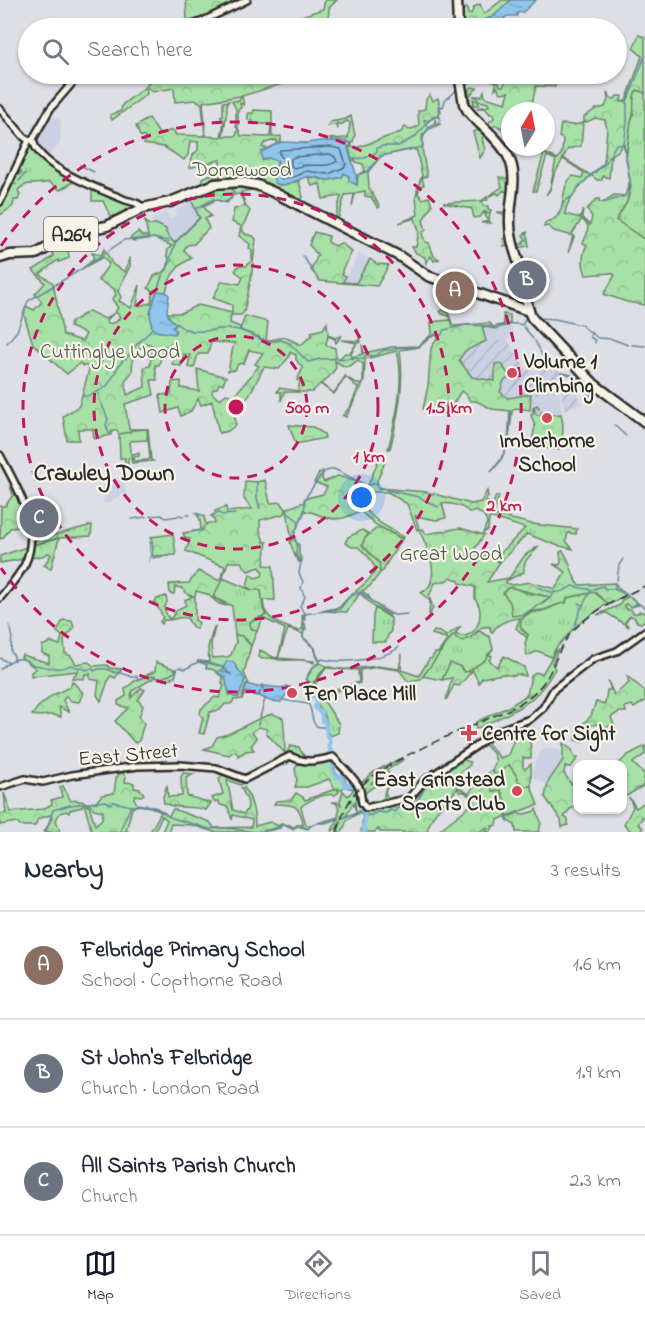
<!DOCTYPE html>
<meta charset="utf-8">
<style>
:root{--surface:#fff;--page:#f6f6f7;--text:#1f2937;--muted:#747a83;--line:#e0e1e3;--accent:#111827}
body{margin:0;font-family:"Indie Flower",sans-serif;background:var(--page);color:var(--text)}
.controls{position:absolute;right:18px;bottom:18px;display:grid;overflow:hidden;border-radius:12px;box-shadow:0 2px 4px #0004}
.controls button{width:54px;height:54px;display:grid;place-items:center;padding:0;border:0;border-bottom:2px solid var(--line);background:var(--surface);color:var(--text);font:30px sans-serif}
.compass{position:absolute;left:501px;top:102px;width:54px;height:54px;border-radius:50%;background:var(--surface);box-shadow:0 2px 4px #0004;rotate:10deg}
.you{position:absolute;left:362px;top:498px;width:21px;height:21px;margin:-15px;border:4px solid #fff;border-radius:50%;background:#1a73e8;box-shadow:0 0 0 9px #1a73e833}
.badge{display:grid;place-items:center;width:39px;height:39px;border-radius:50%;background:var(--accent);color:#fff;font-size:20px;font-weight:700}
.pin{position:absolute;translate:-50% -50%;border:3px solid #fff;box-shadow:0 2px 6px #0006}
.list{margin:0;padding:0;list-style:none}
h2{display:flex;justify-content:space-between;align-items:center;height:78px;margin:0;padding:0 24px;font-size:26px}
h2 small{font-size:20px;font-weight:400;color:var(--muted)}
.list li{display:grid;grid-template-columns:39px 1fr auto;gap:18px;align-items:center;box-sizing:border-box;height:108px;padding:0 24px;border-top:2px solid var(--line)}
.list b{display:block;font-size:22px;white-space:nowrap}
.list p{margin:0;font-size:20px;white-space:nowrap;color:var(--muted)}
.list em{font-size:20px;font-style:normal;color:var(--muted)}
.icon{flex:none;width:33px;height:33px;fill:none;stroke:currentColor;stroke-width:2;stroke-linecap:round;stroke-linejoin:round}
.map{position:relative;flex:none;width:645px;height:832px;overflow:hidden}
.search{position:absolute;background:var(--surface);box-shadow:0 2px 4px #0004;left:18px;right:18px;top:18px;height:66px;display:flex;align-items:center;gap:15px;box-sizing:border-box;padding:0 21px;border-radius:33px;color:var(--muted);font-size:22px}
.sheet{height:402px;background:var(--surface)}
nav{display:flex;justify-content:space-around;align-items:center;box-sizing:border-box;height:84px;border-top:2px solid var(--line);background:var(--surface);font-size:16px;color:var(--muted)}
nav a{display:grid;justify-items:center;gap:3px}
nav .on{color:var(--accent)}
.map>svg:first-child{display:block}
</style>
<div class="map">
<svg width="645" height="832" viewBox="0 0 645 832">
<defs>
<pattern id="industrial-furrows" width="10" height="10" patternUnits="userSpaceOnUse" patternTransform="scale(1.5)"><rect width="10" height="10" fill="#cbd1e3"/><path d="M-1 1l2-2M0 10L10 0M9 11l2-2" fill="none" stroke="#aeb4c3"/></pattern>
<pattern id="grass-tufts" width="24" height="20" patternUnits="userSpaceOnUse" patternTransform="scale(1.5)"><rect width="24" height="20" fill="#a7e1a7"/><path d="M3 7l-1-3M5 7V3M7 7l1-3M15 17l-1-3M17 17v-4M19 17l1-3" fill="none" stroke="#90c190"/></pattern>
<pattern id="forest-crowns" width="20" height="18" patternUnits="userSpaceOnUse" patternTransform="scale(1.5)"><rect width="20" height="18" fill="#a7e1a7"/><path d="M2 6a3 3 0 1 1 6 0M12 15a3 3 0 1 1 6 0" fill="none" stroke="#90c190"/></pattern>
<pattern id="garden-dots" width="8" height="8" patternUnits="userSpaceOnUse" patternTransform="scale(1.5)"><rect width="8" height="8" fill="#a7e1a7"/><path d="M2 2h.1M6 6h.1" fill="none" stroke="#90c190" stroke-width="1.8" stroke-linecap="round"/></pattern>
<pattern id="water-ripples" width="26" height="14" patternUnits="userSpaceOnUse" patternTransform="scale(1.5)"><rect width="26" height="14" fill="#8fc5ed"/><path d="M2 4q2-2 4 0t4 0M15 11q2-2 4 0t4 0" fill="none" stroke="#7ca9cb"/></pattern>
</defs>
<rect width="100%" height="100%" fill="#dddfe5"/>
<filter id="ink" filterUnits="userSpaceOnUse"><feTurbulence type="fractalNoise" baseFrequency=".0167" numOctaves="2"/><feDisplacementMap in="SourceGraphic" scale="12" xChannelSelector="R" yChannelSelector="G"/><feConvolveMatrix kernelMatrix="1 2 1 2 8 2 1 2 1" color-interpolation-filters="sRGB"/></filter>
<g filter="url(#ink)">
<g fill="#cbd1e3">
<path d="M47 116 61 120 60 143 50 155 37 146 39 131Z"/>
<path d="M189 198 199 217 173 242 165 233 167 232 159 225 154 227 151 220 165 212 170 219 177 214 175 211 186 205 184 201Z"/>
<path d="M359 254 370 259 356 283 343 282Z"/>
<path d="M509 325 511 326 512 329 508 341H486L481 326 494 328Z"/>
<path d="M559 388 564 428 561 448 557 450 531 446 535 426 531 419 530 410 531 394 543 390Z"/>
<path d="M122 479H124L126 494H122L110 503H104L103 483 113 484V480Z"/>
<path d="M549 747 561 751 563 760 555 769 547 784 534 778 533 770 534 764 541 751Z"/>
</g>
<g fill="url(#industrial-furrows)">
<path d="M486 341H508L527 370 538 369 544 363 545 358 549 362 559 366V388L543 390 539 397 534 394 508 398 500 392 504 381 510 377 495 381 472 377 459 360 465 351Z"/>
<path d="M560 384H571L583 403 564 410Z"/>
</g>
<g fill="url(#grass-tufts)" stroke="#698669" stroke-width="1.5">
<path d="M637 90 645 93V240L615 221 627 202 631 187 626 159 634 94Z"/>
<path d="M32 145 54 168 75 181 60 190 49 182C37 186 28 180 18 190L20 195 18 200H14L13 206 0 215V207L14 173 19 175 21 172 16 169 23 156Z"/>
<path d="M92 188 110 195V199L119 198 139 205 137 210 133 208 125 211V214L113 222 103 201H92Z"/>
<path d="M245 316 268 322 266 341 240 330Z"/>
<path d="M537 405 539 408 534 409 537 415H541V412L548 411 549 415 561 414C564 425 563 439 559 450L531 446 535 426 531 415 533 414V407Z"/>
<path d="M117 407 122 409 128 432 131 430 148 429 147 440 130 441 132 463 131 458H128V464H125V458H120L119 434 122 432 120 431 116 419Z"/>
<path d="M495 515 532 524 577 529 576 534 568 533 566 541 573 549 556 545 527 534 500 562 495 559 525 528 493 518Z"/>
<path d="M377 528H382L402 539 385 566 384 570 380 573 379 563 362 545 365 538Z"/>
<path d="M223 578 251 590 261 589 263 608 266 615 250 622 251 628 257 631 251 646 246 639 235 635 232 606 213 597Z"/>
<path d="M511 587 527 593 551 597 525 614 512 617 503 592 506 589Z"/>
<path d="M594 592C600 595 602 600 608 603L576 626 556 648 551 657 538 651 527 656 525 643 528 635 519 626C523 613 531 613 542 611 551 609 556 603 566 603L567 598Z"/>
<path d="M627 597H631L639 605 630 607 626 604 624 605 627 610 631 609 633 613H639V611L645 613V620L641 623 637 622 634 617 630 616 625 622 629 627 607 613 597 615 620 605 622 600Z"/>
<path d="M375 608 391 618V631L388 635 386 642H372L373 616Z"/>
<path d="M479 631 490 637 493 649 485 660 467 672H464L461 667 446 671 442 680 422 676 453 635 461 641 470 638Z"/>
<path d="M320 663 326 666 313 684 339 724 338 733 330 736 326 729 327 722 323 711 319 708 316 696 310 693V682L306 680 314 666Z"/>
<path d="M536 809 541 822 539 832H516L515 825 508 821 507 817 519 813 521 815 535 811Z"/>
</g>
<g fill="url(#forest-crowns)" stroke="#698669" stroke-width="1.5" fill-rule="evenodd">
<path d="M186 0H242L198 19 187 21Z"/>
<path d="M325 0H337L329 8 328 21 305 28H266L323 9Z"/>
<path d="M502 0H511L493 17 484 20 477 28H466L465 23 459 26 460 13H463V9L467 8 468 14H471L474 7 480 4 484 14Z"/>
<path d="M639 35 645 37V93L637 90C630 98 637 111 631 121L626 156 623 143 618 151 609 157H611L609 178 603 176 602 180H597L591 175 604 163 607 129 605 120 595 118 587 122 585 121 584 123V117L596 109 605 107 608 100 607 93H609L610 98 615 99 617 96H622L621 102 626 101 642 56 633 48Z"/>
<path d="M140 74H279L282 84 242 96 244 105 240 103 241 108 238 110V128L241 136 270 137 271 124H253V120H248V113H253L254 110 272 111V137L281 136V142L278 144 276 140 265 143 262 147 269 149 263 160 268 158 278 160 276 167 271 170 279 185 299 181 303 197 298 205 263 188 241 192 246 206 250 211 242 229 245 234 253 236 256 239 251 279 244 312 241 315H231L230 323 240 327V330L259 337V339L266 341 285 337 301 345 312 335 311 332 323 329 327 323 328 335 335 338 341 336 336 343 335 339 328 336 326 345 335 348 336 356 339 359 345 353H350L357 343 341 340 360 341 357 328 361 342 357 343 351 354 352 357 363 354 362 344 364 353 392 347 418 346 432 334 431 322 450 320 449 316 442 314 440 311 443 310 445 312H448L453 326 490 323 493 327 504 325 503 314 510 315V325L494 329 482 326 486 341 465 351 459 360 472 377 495 381V364L501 363 510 377 504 381 500 392 508 398 531 394 530 410 516 408 512 411C510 434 509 455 491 472L499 463 508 444 510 411 492 409 476 401H470L466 394 461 391 447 414 423 409 428 386 431 348 438 337 436 335 431 337 419 347 400 350C405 384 398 417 390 449H388C396 418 405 383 397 351L365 359 364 382 346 417 342 415H344L348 409 349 410 358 388 347 378H345L334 394 320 384 312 392H284L281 401V392H277L279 388 298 391 300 381 297 380 303 368 296 360V355L290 352 289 357 279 369 264 367C256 380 249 403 234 410L236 425 228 431 219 433 212 401 201 405 198 399 191 411 181 416 178 408 163 413 160 395 171 394 172 382 181 381V388L199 391 197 369 226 377 223 384H219L217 388 213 389 212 393 217 398H221L226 394 234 396 259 366 255 364 263 353 249 350 244 363 238 364 235 370 228 371 234 343 211 342 208 354H198L194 368 188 367 190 355 184 354 181 366 172 364 177 347 164 346 159 365H155L157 380H151L154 395 125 404 129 429H148L151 460 153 461 132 463V454L139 453V456L133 457 134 461 148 460 150 458 147 429 131 430 130 432 119 434 116 430 111 432V435L94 439 93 429H78L79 440H67L63 416 79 406 90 366H83L80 363 67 374 33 344 24 315 26 306 34 310 42 302 35 294 45 283 33 270C41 266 46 261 54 256L50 247 54 244 61 249 71 246 68 251 69 258 59 262 58 260 40 274 53 283 63 335 82 341 86 334 70 327 71 322 89 311 105 319 113 314 106 321 108 324 116 322 120 317 117 313H114L118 308 112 299 116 295 114 289 98 280 109 264 103 257 83 268 94 259 92 253 101 255 104 249 113 265 125 272 130 257V266L118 291 121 297 119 301 131 308 140 285 137 306 151 303 153 291 148 288 154 276 167 270 169 258 167 255 168 249 172 246 154 238 133 241 130 238 138 232 142 236H148L145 221 149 225 156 224 166 229V233L174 243 199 218 190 197 203 183 202 178 212 174 214 177H220V160L189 168 193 155 198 150V142L190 141 188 155 184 160 164 147 144 144 145 137 140 136 136 126 149 118 159 134 173 130 176 135 205 136 202 104 196 100 175 102 174 88 152 92 148 88H146L147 94 112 120 110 115 121 111 122 105 149 84ZM241 96 240 100 232 101 236 109V127L238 129 236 136H223L227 111V103L229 101 223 102V115L220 116 224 121 221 137 206 136 203 102ZM240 194 245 206 234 209 232 222 241 226 239 236 250 244 249 248 252 250V260L246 266 239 265 235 271 243 277 240 284 222 281 213 298 232 305V313L198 305 181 313H166C168 319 173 320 175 326L173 327V329L159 332 152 328 150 313 156 293 166 292C170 275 176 266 192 258L184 250 187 245 194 244 209 228 205 219 211 216 203 206 216 200 227 203 233 195ZM146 343 152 345 150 366 144 367 145 387 127 395 125 381 132 372 133 354ZM358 360 363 364V382L360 385 345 377 346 375 334 393 321 384 329 377 336 368 335 361 345 367 351 365Z"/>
<path d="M485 74 498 76 500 86H503L508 79 514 80 516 74H556L555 87 536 86 532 104 531 103 527 111H510V137L509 133 496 125 489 130 497 138 499 136 501 138 499 141 503 146 510 138 505 147 486 135 482 138 485 150 480 158 473 132 487 127 490 121 494 118 493 114H490L485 108H476L489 106 488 103 479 101V105H468L469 89 472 87 477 88 470 95V104H474L473 99 477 101 478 98 473 96H482L484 91 485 97 506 103 509 92 501 93 497 87 495 89 497 82 490 80 492 75Z"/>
<path d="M430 95 433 101 438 98 441 112 438 113 440 117 434 116 426 124 429 127 435 122V119L437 124H441C437 126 432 127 428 130 417 140 425 162 427 176L422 178 424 185 420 186 418 193 422 199 429 197 432 205 423 220 426 230 422 233 425 242 429 243 434 256 439 259 434 261 431 256 426 263 425 257 416 253 412 247H416L419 231 415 218 399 223 418 215 416 197 418 186 422 176 417 151 413 149 381 156 368 172 369 188 380 207 378 208 371 197 365 196V191L355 193 352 207 354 194 345 195 337 223 335 220 341 196 323 199 320 184 312 186 308 177 330 180 342 177 343 173 346 174 357 185 358 175 365 171 363 164 356 162 355 160 352 161 349 148 351 143C344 140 335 144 330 139L348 138 350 123 347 121 340 125 337 123 338 129 335 125 328 126 330 122 346 119 351 116 355 136 351 147 356 148 401 132 405 127 409 130 419 126 418 111 425 109 426 99Z"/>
<path d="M583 123 581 146 568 149 563 158 590 175C581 187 566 199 565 214L580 218 583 210 582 218 590 225 592 217 587 209 597 199H599V202H603L614 195 625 196 630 184 627 202 616 220 645 240V305L627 302 604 294 615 275 611 273 586 275C582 265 581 255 587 245L583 243 587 234 588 226 582 219 572 234 574 237 568 253 573 236 554 231 548 226 544 227 545 223C547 221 551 221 554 219 567 212 559 186 573 176L582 178 584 173 563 159 554 175 550 190 546 195 550 188 556 160 547 156 536 191H533L544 153 558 159 562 152 563 139 559 137 561 124 574 125Z"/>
<path d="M499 177 507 179 510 177V209L517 247 519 244H524L523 241 526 240 523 235 527 232 529 246 516 248 514 243 504 246 503 239 509 237 507 221H505L508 216 497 212H507L509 203 507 193 504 190 499 195 497 193 487 197 488 200 482 201 483 206H488V209L491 210 490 213 485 212 486 214 490 213 489 221 491 223H481L488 221 484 212 480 217 474 218 472 209 443 203 481 201 502 187Z"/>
<path d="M314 232 329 236 328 242 335 246 341 243 352 252 342 270V274L346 276 343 282 356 283 370 259 377 264 389 265 377 286 320 281 311 270 318 255 309 245Z"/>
<path d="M289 425 313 427 324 434 325 438 296 444Z"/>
<path d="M379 459 385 462 377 481 378 488 427 492 471 504 481 502 487 491 488 496 485 501 493 504 496 496H499L493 518H489L488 530 483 533 487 523 484 515 475 511 470 513C462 505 454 504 442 503L446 518 436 520 415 516 419 528 417 530 407 504 388 492H362L364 509 380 523 404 537 403 539 376 525 360 511C344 519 337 522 319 515 314 513 311 511 305 511L294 534 295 541 299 545V554L302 561 299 562 295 556 290 542 294 537 291 536 287 510 284 514 260 520V530L264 542H267L264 565 273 566 275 600H263C263 620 282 626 299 631L303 628 302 616 305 614 302 622 305 624 306 629 304 631 303 637 315 648 318 661 314 648 303 638V634L288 629 278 658 314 661V663C304 657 291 661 280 660 273 659 269 656 262 659L259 657 260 650 273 657 278 658 285 629 263 618 257 631 251 628 250 622 266 615 263 608 261 590H252L247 587 250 574 255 578 262 576 263 572 260 567 248 571 241 562H228L222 580 213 597 227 606 219 604 207 594 196 591 195 596V620L199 623 196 629 193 628 187 618C179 616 173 621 164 620L162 624 160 622 163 617 156 604H153L157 599 166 596 167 602 164 608 168 618H171L178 609 186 605 185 600 193 596 188 595 182 588 175 587 174 594H170L169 584 189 583 198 571 220 581 225 566C211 562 200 556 186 551L190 539 185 538 183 533 201 530 200 519 196 513 204 516 206 525 208 523H215L213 517 211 516 215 514V511L226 507 227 512 252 509 244 499 245 481 257 482 265 480 270 503 281 502 286 509 304 502V500L307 498 323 494 327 487 314 482 319 473 323 471 322 479 324 482 338 476 368 485Z"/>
<path d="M13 483 23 505 26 518H22L21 527 10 528 3 538 0 539 1 506H5L13 495 10 486Z"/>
<path d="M460 528 484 535 474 550 500 562 487 582 509 578 525 555 539 546C534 553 522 559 524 572L506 581V583L512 585 530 582 555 589 566 572 553 564 559 565 561 563 560 552 563 551C572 563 570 573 579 585L615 583 619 589 627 595 607 606 608 603C601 600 600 595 594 592L567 598 566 603C557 603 552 608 543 610 540 611 537 610 533 611 520 615 515 627 528 635L527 638 516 628 520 618C511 619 497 622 493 632H491L490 627H482L470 638 461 641 453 635 421 679 408 681 399 670 378 667 360 670V683L349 686 323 698 313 684 326 666 342 670 377 666 399 669 402 654 401 670 419 676 429 659 432 658 435 653H438L448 639 432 634 434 631 440 632 446 636 461 626 455 634C474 644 488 615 475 599V587L460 583 458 580 450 577 448 580 435 583 429 596 433 608 429 616 430 601 421 593C444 582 427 546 419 530L423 529 426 534ZM509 587 550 597 525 614 512 616 510 602 503 593ZM326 668 358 670 359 682 321 694 315 684Z"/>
<path d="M362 530 369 534 365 538 362 545 379 563 380 573 370 586 362 591 368 595 372 602 391 614 389 615 374 607 360 593 347 612 322 611 340 607C350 592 369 585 376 569L368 556 358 547H352L345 543 348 537Z"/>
<path d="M173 534 176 555 152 556 153 546 151 537Z"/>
<path d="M59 538 51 569 44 565 51 555 49 553 42 556 0 563V556L32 545Z"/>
<path d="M63 620 72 621 74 628 64 640 65 653 71 656 76 664 88 662 94 666 107 665 110 668 122 669 115 678 111 676 109 678 101 701 97 695 99 681 90 679V674H85L84 679 72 678 78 671 31 676V672L36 669 21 657 22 655 49 663V656L42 653V646L51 642 60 645 62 636 57 632Z"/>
<path d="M214 627H215L211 643 212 658 227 657 231 655 236 642 235 635 242 636 251 646 244 673 249 684H246L244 691 258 696 245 694 242 699 234 700 231 704H225L220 710 210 712 204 734 199 733 203 718 200 714 201 709 215 697 219 698 224 686 222 683 223 678 214 670 206 668 207 665 197 661 209 662 208 647Z"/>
<path d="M556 650H558L552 663 555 669C533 708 513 710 476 729V722L510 706 527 695 531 676 536 672 542 674Z"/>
<path d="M488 654 492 656 489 660 497 667 504 656 524 667 526 676 516 674 515 676 503 674 482 678 479 683 472 669 485 660Z"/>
<path d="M156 662 177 670 175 677 164 680 155 677 132 691 131 698 141 688 145 690 138 700 143 706 139 717 144 723 139 741 135 743 115 721 128 708 118 705V701L126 696 125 689 135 681 155 671Z"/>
<path d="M450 663 459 666 464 672 472 671 459 686 454 685 446 700 452 678 442 680Z"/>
<path d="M627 676 645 691V701L634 708 632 705 625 707 626 712H619L611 717 614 725 604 727 600 723 590 726 586 736 584 734 582 742 575 740 578 729 591 716 596 702 605 704 607 690H611L608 681 614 695 629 683Z"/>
<path d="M72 681 83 693 79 702 71 701 66 696 63 700 69 712 59 707 61 717C49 712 43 718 32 715L38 707 53 695 70 687Z"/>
<path d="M273 714 283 718C284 720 285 749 285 753L266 733 267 729 259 727 252 732 257 738 251 746 254 750 246 751 238 756V754L234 751 229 755 204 749 212 746 217 737C238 733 253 718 273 714Z"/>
<path d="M519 724 526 726 531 748V758H523V767L525 769 531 764V786H525L516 780 518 778 509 765 495 775 492 770 496 761 493 753 484 744 463 758 464 760 470 762V765L452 779 458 787 469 794 473 787 483 777 494 792 501 790 508 810 506 816 498 820 497 825 492 826 493 827 490 832H485L488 829 487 827 479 832H437L471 805 470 797 465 792H459L458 788 435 813 427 829 430 832H380L378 829 375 832H361L363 817 361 814 366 809 372 812 374 806V808L381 810 385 807 395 808 396 803 398 807 410 803 421 793 425 781 473 749 487 736 497 731ZM508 729 511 731 513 742 508 755 500 758 488 744V738Z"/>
<path d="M563 743 572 750 575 758H578L571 767H565L564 773 571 784 577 781 578 806 570 809 564 817 568 819V825L562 827 561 820 545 797 548 782 563 760Z"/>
<path d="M290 746 299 747C301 754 306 757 308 764L331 761 337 775 344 777 346 783 342 790 337 789 339 792 335 795C325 793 308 800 301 807L306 825H311L308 829 297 826 293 829 290 825 282 824 280 828 263 832H214L192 825 171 824 168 832H162L167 820 162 816 154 832H150L161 812 151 807 137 805 132 808 126 831 130 832H92L85 807 86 804 90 808 95 825 102 819 103 811 94 809 88 803 96 802 102 795 114 793 116 778 121 772 126 776 125 782 134 783V788L140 789 144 794 141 796 135 795 134 798 137 804 157 808 169 816 173 809 210 822 214 828 251 827 252 820 233 815 232 820 228 807 220 805 219 801 214 802 212 798 223 794 219 779 224 773 248 777 241 785 227 780 233 810 244 814C252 806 246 797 241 788L244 787C251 798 255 812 255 826L270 822 279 826 281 823 294 827 298 824 303 825C301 804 292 804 274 804L276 801 291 800 296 793 303 797 305 800 335 789 329 779 307 787H295L297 780 295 769 298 764 291 760 287 764 284 759Z"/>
<path d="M645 746V754L633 763 643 773 645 771 643 786 623 798 622 764H618L628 755Z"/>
<path d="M399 759 403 760 387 770 391 777 387 779 382 774 370 784 382 778 383 780 365 793 363 802 367 805 371 801 377 802 384 798C384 791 385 787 391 783L385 791 387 797 382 802 368 807 357 799 355 803 356 811 353 803 346 816 357 813 361 809 362 811 347 820 342 832H338L341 823 340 821 337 828 331 832 338 819 325 823H318L338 817 339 808 336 803 331 802H337L341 805 340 801 343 791 348 796 354 789 346 787 347 784 354 781 360 784 374 772Z"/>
<path d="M183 773 194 774 186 778 187 796 211 803 206 810C192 805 176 810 164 803L163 797 167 785 168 797 182 796 181 777Z"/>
<path d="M63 786 71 801 76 800 85 802 82 807 70 810 69 813 66 811 60 813 56 820 60 832H44L52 818 50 815 38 819 35 826H20L16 822 0 825V814L6 813 4 793 11 812 43 809 52 804 51 800 62 797 60 787Z"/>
<path d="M629 797 636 808 645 802V814L638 824 643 828 639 832H632L624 824 633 807Z"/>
</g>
<path fill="url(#garden-dots)" stroke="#698669" stroke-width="1.5" d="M92 525 91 536 59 538 32 545 36 540Z"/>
<path fill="#a7e1a7" stroke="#698669" stroke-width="1.5" d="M509 765 518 778 517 780 525 786H531L538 805 506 816 508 810 501 790 494 792 483 777 492 770 495 775Z"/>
<g fill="url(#water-ripples)" stroke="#67879f" stroke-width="1.5">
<path d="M511 0H536L523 12 517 13V16H508L504 18V25L502 21 491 28H477L484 20 493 17Z"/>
<path d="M321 141H347C348 157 358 170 357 185L349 181V176L344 173 342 177C337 178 332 180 327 180 321 179 314 176 307 177 296 179 286 189 275 183L271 170 276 167 278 161 268 158 262 160 261 152 281 142 307 143Z"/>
<path d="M157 291 166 292 169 295C168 310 162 314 177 324L172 327 176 330 174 334 156 331 152 328 150 313Z"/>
<path d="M227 661 233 662 245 679 239 697H234L229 694 225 677 217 672 222 669V671L232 675 223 668Z"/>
<path d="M247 684 257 687 263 685 262 689 264 686C271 686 281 690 287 686L290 689 281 702 270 701 259 696 261 691 258 695 245 692 242 697Z"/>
</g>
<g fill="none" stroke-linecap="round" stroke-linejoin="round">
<g stroke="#536979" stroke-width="1.5">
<path d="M330 147 341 149 346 164 345 167 329 174 306 171 296 176 282 179 279 177V173L284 161 279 153 280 150Z"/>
<path d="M330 154 335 157 337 161C326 170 309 161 294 168L291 166V159L294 157Z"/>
</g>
<g stroke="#67879f" stroke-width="1.5">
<path d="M502 28 504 25"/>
<path d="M440 121 438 106 443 107 445 100 458 89 455 80"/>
<path d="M414 138 425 126 424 119 427 121 436 117"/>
<path d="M351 159 365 158 377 152V148L382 146H398L413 138"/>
<path d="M80 165 94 172"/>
<path d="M358 175 368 171 381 156 423 147 422 136 431 126 440 122"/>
<path d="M246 178C252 171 259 171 269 169L272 172"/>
<path d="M19 181 25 174"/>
<path d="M11 185 16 184"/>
<path d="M603 203 625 196 630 180 624 144 627 122V102L645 56"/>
<path d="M558 214 565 201 575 194 578 187 606 163 616 144 622 145 623 143"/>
<path d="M152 238 169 241"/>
<path d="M174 246 176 242 200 218 195 209 214 199 225 202 231 199 234 193 232 190 233 187"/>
<path d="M303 256 314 273"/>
<path d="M157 291 162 276 172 260 170 258 174 247"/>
<path d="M538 318 555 319 581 325 598 338 612 339 628 345"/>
<path d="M177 324C193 338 213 327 232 329 251 330 260 346 281 340L289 343 308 362 320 359 363 358 367 355 375 356 384 350C393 351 395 348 402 347 408 347 412 349 417 347 425 344 428 336 437 334L441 336 444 330 466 325 492 326 493 328C500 323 516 323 523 325"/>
<path d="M523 324 525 319 529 317"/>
<path d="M524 327 533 339"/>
<path d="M590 332 591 338 595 340V343"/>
<path d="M535 341 539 349"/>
<path d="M7 343 17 331 28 301 85 267 124 240 149 238"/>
<path d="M632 345 645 346"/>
<path d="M540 351 544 360 545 368"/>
<path d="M560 373C579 374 581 382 591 396"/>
<path d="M99 393V398L108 419 106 425 109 434"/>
<path d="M83 395 85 396"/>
<path d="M87 396C108 388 108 387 117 369 119 364 122 364 123 359H126C130 354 133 348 138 343 145 335 147 337 152 328"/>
<path d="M614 425 626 436"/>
<path d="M491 471C509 455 510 434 511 412"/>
<path d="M257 482V498L260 508"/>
<path d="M376 483 378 487 387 489"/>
<path d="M387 490 419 497 438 507"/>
<path d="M305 503 304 500 321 475 326 471 334 469 368 486 375 483"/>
<path d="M305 504C304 520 296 524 294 537L297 543 296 555 301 562 299 573 303 582 301 588 305 597 300 606 305 615 303 637 313 647 320 661"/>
<path d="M288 513 300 522"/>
<path d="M196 514 202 515"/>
<path d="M179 515 183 516"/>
<path d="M186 515H190"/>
<path d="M150 516 162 515 166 518 178 516"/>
<path d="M211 516 219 513 222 515 235 514"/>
<path d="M132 519 146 517"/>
<path d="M185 533 203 530 204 526"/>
<path d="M150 539 152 536"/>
<path d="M150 543V542"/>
<path d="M150 552 151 543"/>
<path d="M151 556 152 554"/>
<path d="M159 557 170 556"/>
<path d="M153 558 158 557"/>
<path d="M149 562 150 557"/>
<path d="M617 580 619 565 623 559"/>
<path d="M615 583V589"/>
<path d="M538 587C550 594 562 594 572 586L591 590 603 586 605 589H614L627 595"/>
<path d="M628 596 645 608"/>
<path d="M578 603 583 605 591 590"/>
<path d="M631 607 638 603"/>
<path d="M304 614 340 609 349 597 360 592C372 599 379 611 395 615"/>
<path d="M396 615 408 614"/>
<path d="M522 617 540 604H543L554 594"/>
<path d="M9 625 12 633 11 652 14 656V660"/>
<path d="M575 625 582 606"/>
<path d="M0 658 7 662"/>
<path d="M0 669C7 663 16 656 25 660 28 661 31 664 34 665 44 666 60 672 70 665L87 670 92 668 94 671C102 666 110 670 116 673L118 672 132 677 137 676 139 680 141 678 155 676 158 679C164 676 175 675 179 667L185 669 200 661 223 667"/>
<path d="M310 694V687L308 684 310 682 307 681C306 670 317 665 322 659 341 664 384 660 399 647"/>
<path d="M283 700 308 704C315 713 308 729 325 727"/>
<path d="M258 725 265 699"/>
<path d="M398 808C419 805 419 798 428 782"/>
<path d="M371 815 378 812 386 813 391 810 394 812 397 809"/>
<path d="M365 816 370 815"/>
<path d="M506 817 508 822"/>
<path d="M343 818 362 810"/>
<path d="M46 832 53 810 70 805 106 801 111 804 114 802 131 806 147 805 157 808 169 817 210 829 227 828 256 832"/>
<path d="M121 832V828L131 806"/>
<path d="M259 832 279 827 281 824 293 828 298 826 308 828C315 822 328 820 338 818"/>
</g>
<g stroke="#8fc5ed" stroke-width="4">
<path d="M305 694 315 697 317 703 315 707 320 713 322 712V721H325L327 737H329L330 744 328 746 331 750 329 753 331 756"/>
<path d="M332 758V769L336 777 341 776 345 786 349 785 357 787"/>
<path d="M360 796 358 802 363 811"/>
<path d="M363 832 366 830 363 827 365 823 364 813"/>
</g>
<g stroke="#2b2b2b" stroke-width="10">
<g id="secondary">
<path d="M188 28 247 0"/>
<path d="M0 109 24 137 29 140"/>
<path d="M33 139C36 167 100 189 123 199 130 202 139 202 143 208"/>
<path d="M0 202 29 140 33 139 50 109 80 74"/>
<path d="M0 455C17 487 42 527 25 564 19 576 9 587 0 598"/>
<path d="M0 787 25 779 43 782 72 775 138 766 180 765 216 768 245 779 290 756C306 764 316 761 333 757 341 766 355 778 359 787"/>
<path d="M360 790 362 803 366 808 409 798 424 781 476 746 492 733 530 719 543 708 554 689 593 659 617 651 645 631"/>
</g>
</g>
<g stroke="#2b2b2b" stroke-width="13">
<g id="highway">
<path d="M457 0 458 28"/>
<path d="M459 74 464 104 468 111C480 126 499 138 508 156 519 176 510 198 510 219 509 240 518 258 523 278 526 291 525 305 532 318L594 384 645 422"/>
<path d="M0 258 10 255 36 254 76 232 107 226 143 208 170 202 215 184 240 182 257 185 275 193 399 256 428 276 529 311"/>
</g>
</g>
<use href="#secondary" stroke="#f7f3e8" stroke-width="5"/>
<use href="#highway" stroke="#f7f3e8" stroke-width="8"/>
<path stroke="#2b2b2b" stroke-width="1.5" stroke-dasharray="9 4.5" stroke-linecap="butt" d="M337 832C341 819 346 805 354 794 379 760 472 727 512 708 527 700 541 689 549 674 556 660 561 645 571 633 589 612 620 598 645 586"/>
</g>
</g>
<g fill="none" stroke="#c2185b" stroke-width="3" stroke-dasharray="10 8">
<circle cx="236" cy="407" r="71"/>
<circle cx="236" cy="407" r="142"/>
<circle cx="236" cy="407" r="213"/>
<path d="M1 246A285 285 0 1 1 1 568"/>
</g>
<g fill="#d1495b" stroke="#f7f3e8" stroke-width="2">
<circle cx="512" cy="373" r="6"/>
<circle cx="547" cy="418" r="6"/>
<circle cx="292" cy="693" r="6"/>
<path d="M466 724h6v6h6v6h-6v6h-6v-6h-6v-6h6z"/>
<circle cx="517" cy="791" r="6"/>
</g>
<g text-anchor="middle" stroke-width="4.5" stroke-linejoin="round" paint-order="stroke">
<rect fill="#f7f3e8" stroke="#686764" stroke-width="1.5" x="44" y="217" width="54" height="34" rx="4.5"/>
<g font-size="20" font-weight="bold" fill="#2b2b2b">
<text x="71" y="241">A264</text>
</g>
<g font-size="21" fill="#4a584a" stroke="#f7f3e8">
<text x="242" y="176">Domewood</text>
<text x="110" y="358">Cuttinglye Wood</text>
<text x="451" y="560">Great Wood</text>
</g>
<g font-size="21" font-weight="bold" fill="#2b2b2b" stroke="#f7f3e8" text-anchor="start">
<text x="524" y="368">Volume 1<tspan x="524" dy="24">Climbing</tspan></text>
<text x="547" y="447" text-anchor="middle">Imberhorne<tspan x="547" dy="24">School</tspan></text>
<text x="304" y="700">Fen Place Mill</text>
<text x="482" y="740">Centre for Sight</text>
<text x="505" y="786" text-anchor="end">East Grinstead<tspan x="505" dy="24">Sports Club</tspan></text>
</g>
<g font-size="21" fill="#2b2b2b" stroke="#f7f3e8">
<text transform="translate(128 754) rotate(-5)" y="7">East Street</text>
</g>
<g font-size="24" font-weight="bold" fill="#2b2b2b" stroke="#f7f3e8">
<text x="104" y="480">Crawley Down</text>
</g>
</g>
<circle cx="236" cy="407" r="9" fill="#c2185b" stroke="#f7f3e8" stroke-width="3"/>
<g font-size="18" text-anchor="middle" font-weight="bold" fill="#c2185b" stroke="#f7f3e8" stroke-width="4.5" stroke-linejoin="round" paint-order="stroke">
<text x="307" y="413">500 m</text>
<text x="449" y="413">1.5 km</text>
<text x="369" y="462">1 km</text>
<text x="504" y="511">2 km</text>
</g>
</svg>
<div class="controls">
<button><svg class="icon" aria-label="layers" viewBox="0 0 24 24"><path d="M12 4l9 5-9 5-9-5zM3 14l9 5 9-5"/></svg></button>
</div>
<svg class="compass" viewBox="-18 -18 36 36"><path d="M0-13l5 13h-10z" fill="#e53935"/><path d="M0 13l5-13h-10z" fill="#747a83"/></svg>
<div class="you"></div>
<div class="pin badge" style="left:455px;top:291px;background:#8d6e63">A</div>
<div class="pin badge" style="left:527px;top:280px;background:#6b7280">B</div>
<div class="pin badge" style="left:39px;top:518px;background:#6b7280">C</div>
<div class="search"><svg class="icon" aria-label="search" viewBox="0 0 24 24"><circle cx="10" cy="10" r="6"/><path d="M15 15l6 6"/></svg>Search here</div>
</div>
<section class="sheet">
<h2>Nearby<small>3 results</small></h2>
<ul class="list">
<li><span class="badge" style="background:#8d6e63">A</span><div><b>Felbridge Primary School</b><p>School · Copthorne Road</p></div><em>1.6 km</em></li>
<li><span class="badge" style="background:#6b7280">B</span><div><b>St John's Felbridge</b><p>Church · London Road</p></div><em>1.9 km</em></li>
<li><span class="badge" style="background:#6b7280">C</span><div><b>All Saints Parish Church</b><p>Church</p></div><em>2.3 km</em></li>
</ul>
</section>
<nav>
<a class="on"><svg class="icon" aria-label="map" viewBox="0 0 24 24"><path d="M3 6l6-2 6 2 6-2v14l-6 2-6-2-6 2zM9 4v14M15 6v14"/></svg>Map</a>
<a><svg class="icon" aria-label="directions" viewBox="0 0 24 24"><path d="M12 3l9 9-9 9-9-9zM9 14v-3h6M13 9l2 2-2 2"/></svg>Directions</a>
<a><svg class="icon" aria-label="saved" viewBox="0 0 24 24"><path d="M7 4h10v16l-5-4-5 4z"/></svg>Saved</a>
</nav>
